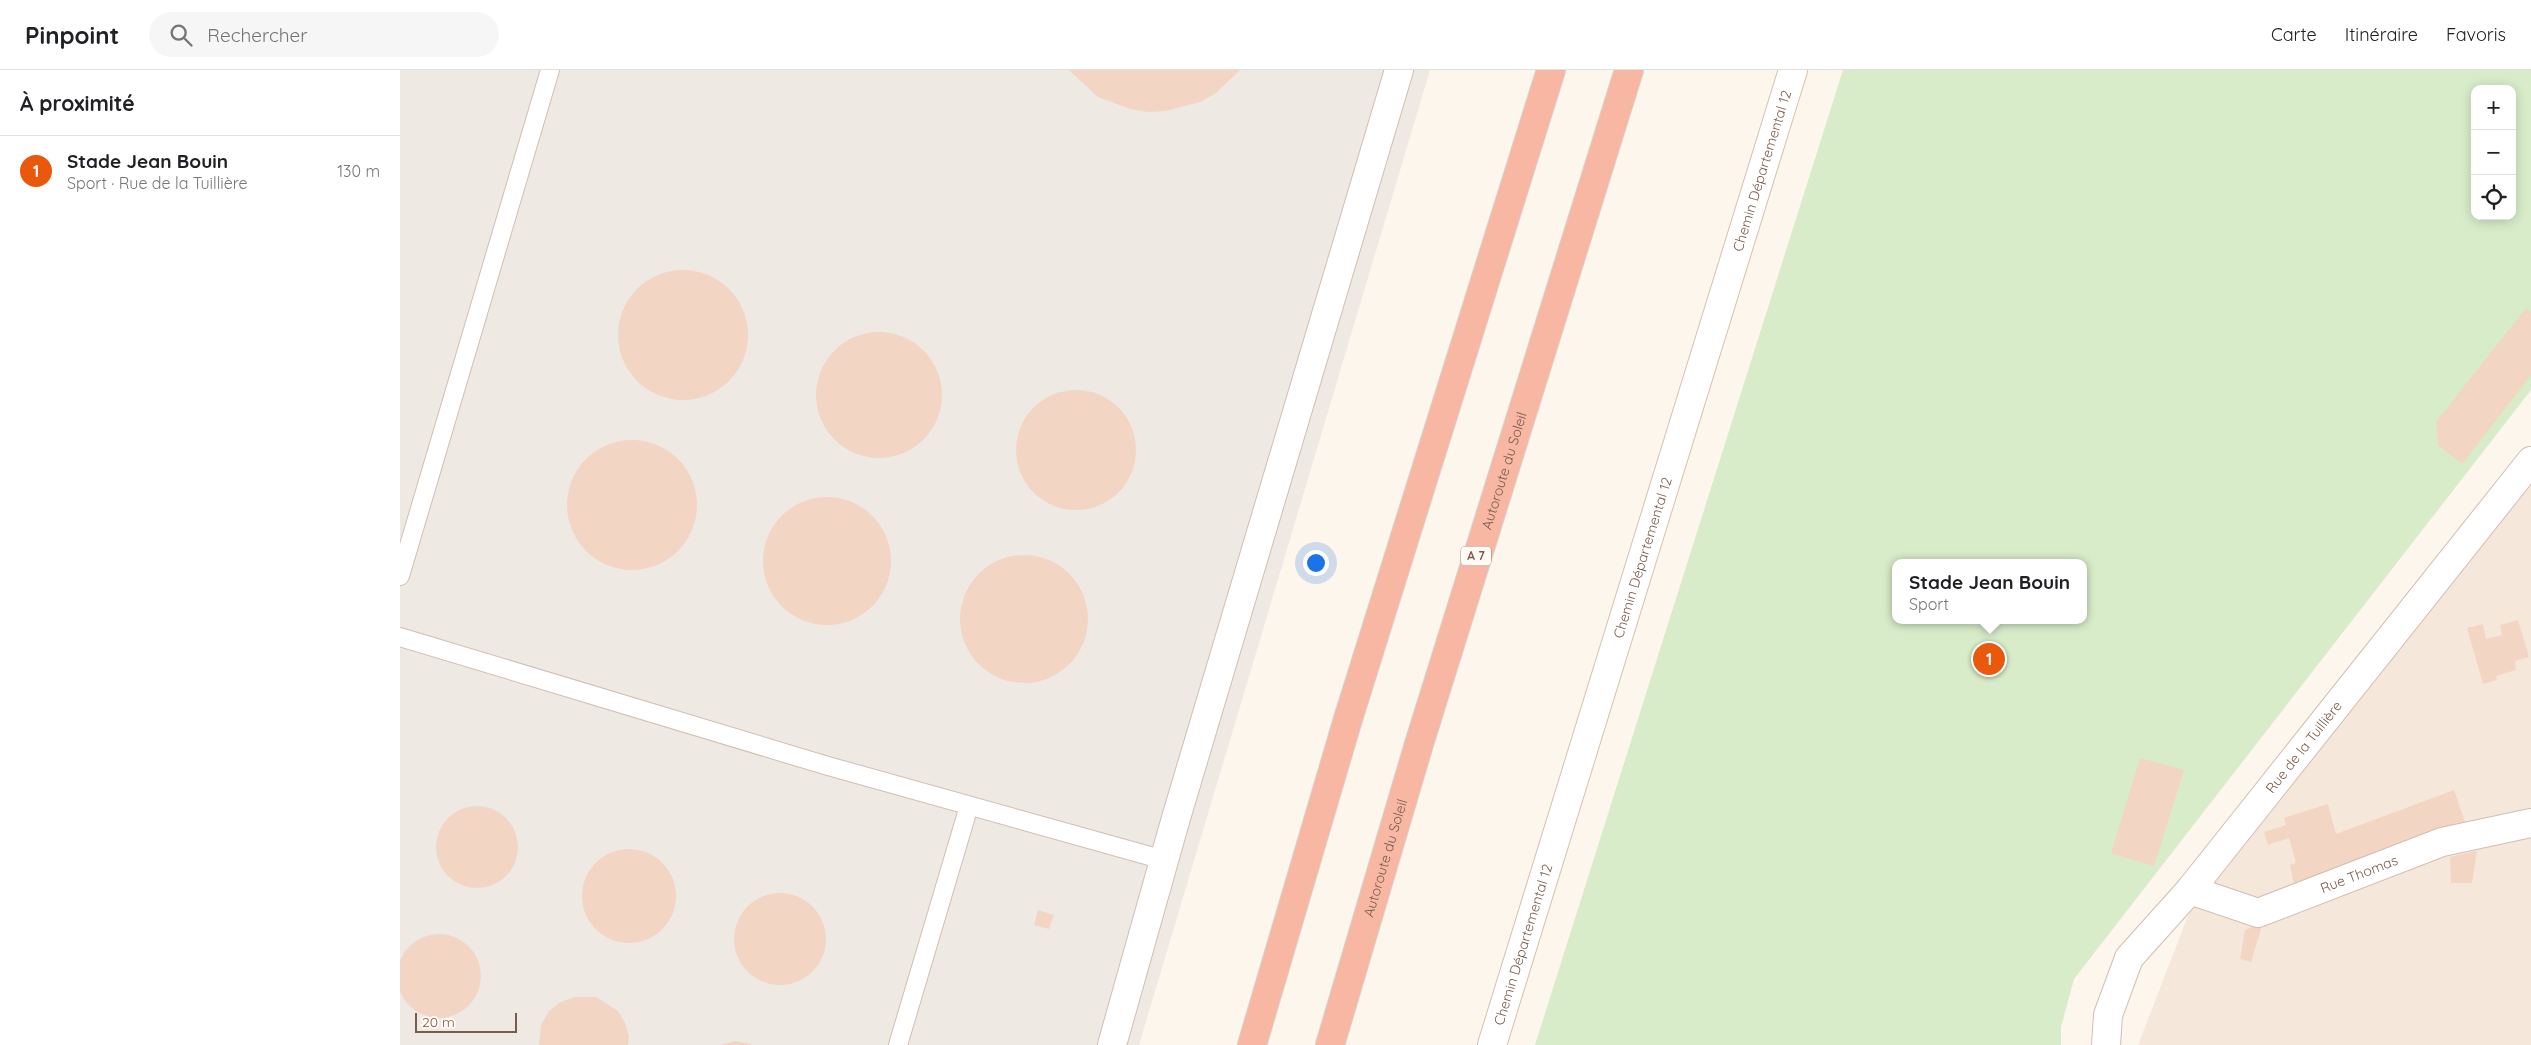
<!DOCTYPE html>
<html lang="fr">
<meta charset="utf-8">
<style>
:root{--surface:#fff;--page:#f6f6f6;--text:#202124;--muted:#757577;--line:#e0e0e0;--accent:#ea580c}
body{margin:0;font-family:Quicksand,sans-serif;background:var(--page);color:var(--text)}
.controls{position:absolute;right:15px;top:15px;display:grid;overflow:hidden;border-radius:10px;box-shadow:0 2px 12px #0003}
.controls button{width:45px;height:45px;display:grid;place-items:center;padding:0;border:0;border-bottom:1px solid var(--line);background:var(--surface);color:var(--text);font:25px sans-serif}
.scale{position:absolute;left:15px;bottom:12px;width:102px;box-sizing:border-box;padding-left:5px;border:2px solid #7a5c4d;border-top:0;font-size:14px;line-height:18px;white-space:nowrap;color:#7a5c4d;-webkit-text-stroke:4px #fffaf3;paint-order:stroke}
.you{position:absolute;left:915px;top:492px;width:18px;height:18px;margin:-12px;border:4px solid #fff;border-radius:50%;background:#1a73e8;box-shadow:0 0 0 8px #1a73e833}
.badge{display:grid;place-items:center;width:32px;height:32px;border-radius:50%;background:var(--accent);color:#fff;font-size:16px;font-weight:700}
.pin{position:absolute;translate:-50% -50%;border:2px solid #fff;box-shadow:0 1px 5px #0006}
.popup{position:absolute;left:1492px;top:489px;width:195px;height:65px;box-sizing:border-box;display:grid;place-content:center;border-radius:10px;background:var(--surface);filter:drop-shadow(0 1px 4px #0005);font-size:16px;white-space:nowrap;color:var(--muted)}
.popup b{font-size:19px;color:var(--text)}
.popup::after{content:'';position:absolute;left:50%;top:100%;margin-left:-10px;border:10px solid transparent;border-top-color:var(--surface)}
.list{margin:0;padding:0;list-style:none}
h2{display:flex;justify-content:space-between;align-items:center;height:65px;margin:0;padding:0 20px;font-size:21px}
h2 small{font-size:16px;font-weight:400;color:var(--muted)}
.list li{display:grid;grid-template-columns:32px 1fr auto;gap:15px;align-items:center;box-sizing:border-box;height:70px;padding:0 20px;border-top:1px solid var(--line)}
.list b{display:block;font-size:19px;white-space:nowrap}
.list p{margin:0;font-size:16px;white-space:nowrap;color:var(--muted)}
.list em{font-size:16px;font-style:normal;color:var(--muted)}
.icon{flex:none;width:28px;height:28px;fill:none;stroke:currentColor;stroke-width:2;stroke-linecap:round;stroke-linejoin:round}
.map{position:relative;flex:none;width:2131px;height:975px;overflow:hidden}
header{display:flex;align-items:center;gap:30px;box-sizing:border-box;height:70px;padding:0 25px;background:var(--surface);border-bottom:1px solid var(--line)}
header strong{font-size:24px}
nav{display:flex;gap:28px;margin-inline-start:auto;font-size:18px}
.search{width:350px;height:45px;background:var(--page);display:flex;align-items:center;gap:12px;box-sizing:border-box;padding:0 18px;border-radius:28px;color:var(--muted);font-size:19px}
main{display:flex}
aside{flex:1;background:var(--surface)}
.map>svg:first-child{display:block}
</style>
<header>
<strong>Pinpoint</strong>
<div class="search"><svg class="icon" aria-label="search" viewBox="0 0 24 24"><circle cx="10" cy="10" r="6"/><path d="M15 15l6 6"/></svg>Rechercher</div>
<nav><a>Carte</a><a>Itinéraire</a><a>Favoris</a></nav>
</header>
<main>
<aside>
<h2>À proximité<small></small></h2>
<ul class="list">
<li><span class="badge">1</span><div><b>Stade Jean Bouin</b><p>Sport · Rue de la Tuillière</p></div><em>130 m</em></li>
</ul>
</aside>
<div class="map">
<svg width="2131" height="975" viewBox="0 0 2131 975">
<rect width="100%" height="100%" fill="#fdf6ec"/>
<path fill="#f5e8da" d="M2131 411V975H1738L1791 838Z"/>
<path fill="#efe9e4" d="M0 0H1030L739 975H0Z"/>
<path fill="#d8ecc9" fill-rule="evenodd" d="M1443 0H2131V320L1674 909 1661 957V975H1135ZM2075 19H2112V146H2075ZM1495 493H1683V550H1495Z"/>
<g fill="#f3d5c3">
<path d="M669 0H840L816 23 800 32 766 41 748 42 730 39 698 27Z"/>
<circle cx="283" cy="265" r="65"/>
<path d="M2126 238 2131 242V305L2062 394 2038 375 2036 352Z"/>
<circle cx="479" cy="325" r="63"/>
<circle cx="676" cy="380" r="60"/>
<circle cx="232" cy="435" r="65"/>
<circle cx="427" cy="491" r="64"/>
<circle cx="624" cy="549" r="64"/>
<path d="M2118 550 2129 587 2115 591 2116 600 2096 606 2097 610 2083 614 2067 558 2083 554 2086 569 2102 565 2100 555Z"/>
<path d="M1740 688 1784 700 1754 796 1711 783Z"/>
<path d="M2054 720 2065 752 1894 814 1890 795 1896 793 1889 768 1868 775 1864 762 1886 755 1884 748 1928 734 1936 764Z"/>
<circle cx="77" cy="777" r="41"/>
<circle cx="229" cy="826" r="47"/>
<path d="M2077 781 2072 813H2051L2050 787Z"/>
<circle cx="380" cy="869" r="46"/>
<path d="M638 840 654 845 649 859 634 855Z"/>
<path d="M1863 853 1851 892 1840 889 1845 860Z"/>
<circle cx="39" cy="906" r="42"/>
<path d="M175 927H196L218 941 225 953 229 966 228 975H139L141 955 149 941 161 932Z"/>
<path d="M335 971 351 974V975H320Z"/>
</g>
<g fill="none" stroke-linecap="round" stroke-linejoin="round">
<g stroke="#d1beb0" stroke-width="20">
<g id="lane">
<path d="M0 506 150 0"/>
<path d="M0 567 428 696 764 790"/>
<path d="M498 975 569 736"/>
</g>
</g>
<g stroke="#d1beb0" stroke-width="30">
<g id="street">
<path id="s1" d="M1790 820 1858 843 2042 772 2131 753"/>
<path d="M712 975 776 748 999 0"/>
<path id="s2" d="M1706 975 1708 945 1729 888 1790 820 2131 391"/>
</g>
</g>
<g stroke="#d6c0b0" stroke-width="30">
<g id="secondary">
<path id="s3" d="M1092 975 1393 0"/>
</g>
</g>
<g stroke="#dad1cd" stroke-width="30">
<g id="highway">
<path d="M852 975 948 649 1151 0"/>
<path id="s4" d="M930 975 1019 674 1229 0"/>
</g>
</g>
<use href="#lane" stroke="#fff" stroke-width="18"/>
<use href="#street" stroke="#fff" stroke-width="28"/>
<use href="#secondary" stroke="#fff" stroke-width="28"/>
<use href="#highway" stroke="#f7b7a3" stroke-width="28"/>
</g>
<g text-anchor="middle" stroke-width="5" stroke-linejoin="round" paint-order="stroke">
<rect fill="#fffaf3" stroke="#a28b7f" stroke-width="1" x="1061" y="476.5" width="30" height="19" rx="4"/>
<g font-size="12" font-weight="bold" fill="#7a5c4d">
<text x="1076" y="490">A 7</text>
</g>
<g font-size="14" fill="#7a5c4d" stroke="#fffaf3">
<text dy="5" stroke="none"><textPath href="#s3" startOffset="915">Chemin Départemental 12</textPath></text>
<text dy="5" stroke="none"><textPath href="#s4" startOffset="600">Autoroute du Soleil</textPath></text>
<text dy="5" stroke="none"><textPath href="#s3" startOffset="510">Chemin Départemental 12</textPath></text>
<text dy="5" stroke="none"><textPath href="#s2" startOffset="365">Rue de la Tuillière</textPath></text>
<text dy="5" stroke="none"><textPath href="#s4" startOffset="195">Autoroute du Soleil</textPath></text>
<text dy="5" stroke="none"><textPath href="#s1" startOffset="180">Rue Thomas</textPath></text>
<text dy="5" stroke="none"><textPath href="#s3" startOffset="105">Chemin Départemental 12</textPath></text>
</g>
</g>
</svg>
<div class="controls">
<button>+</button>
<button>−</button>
<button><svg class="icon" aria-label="locate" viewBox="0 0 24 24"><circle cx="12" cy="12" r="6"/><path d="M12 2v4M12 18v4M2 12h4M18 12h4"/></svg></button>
</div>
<div class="scale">20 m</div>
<div class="you"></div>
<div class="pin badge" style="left:1589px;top:589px">1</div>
<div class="popup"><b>Stade Jean Bouin</b>Sport</div>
</div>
</main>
